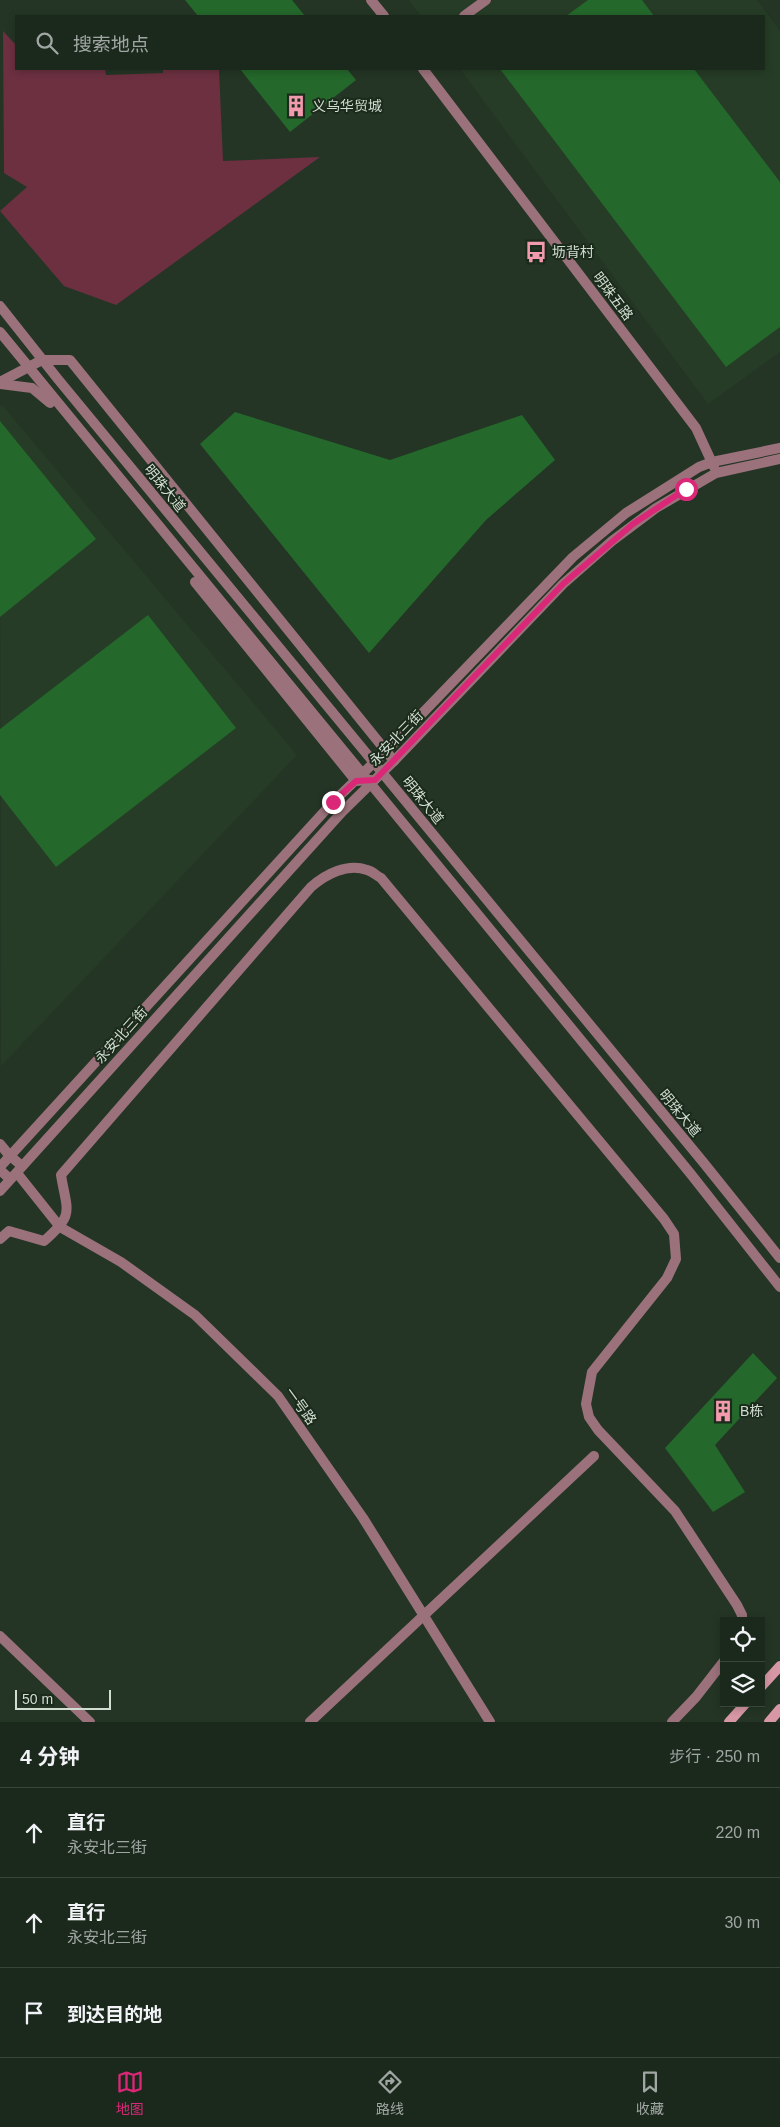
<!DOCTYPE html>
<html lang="zh">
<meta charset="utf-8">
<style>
:root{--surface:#1b281c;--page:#283429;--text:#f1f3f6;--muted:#a0a6a3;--line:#39443b;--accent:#db2777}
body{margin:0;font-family:Helvetica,"Noto Sans SC",sans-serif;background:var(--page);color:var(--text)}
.controls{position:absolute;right:15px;bottom:15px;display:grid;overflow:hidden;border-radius:0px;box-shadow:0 2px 8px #0003}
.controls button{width:45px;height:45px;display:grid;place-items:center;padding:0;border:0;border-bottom:1px solid var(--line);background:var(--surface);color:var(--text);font:25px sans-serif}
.scale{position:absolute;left:15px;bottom:12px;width:96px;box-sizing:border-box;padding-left:5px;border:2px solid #d2ddd2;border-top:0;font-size:14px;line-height:18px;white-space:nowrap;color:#d2ddd2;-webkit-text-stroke:4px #1b2b1b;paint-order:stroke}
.stop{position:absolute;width:15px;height:15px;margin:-11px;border:4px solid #db2777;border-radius:50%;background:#fff}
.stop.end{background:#db2777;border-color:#fff;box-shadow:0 1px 5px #0008}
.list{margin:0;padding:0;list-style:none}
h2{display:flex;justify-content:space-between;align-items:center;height:65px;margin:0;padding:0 20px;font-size:21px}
h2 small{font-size:16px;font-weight:400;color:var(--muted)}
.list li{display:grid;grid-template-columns:32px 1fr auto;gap:15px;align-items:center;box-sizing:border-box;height:90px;padding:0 20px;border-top:1px solid var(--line)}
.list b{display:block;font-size:19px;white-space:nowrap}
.list p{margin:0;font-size:16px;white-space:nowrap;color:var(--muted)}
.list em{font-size:16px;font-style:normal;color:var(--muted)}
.icon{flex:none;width:28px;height:28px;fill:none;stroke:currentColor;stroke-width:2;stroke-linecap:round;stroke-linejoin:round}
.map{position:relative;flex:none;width:780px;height:1722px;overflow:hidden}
.search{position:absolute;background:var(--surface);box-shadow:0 2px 8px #0003;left:15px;right:15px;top:15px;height:55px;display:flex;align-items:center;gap:12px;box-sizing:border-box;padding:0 18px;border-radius:0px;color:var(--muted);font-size:19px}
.sheet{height:335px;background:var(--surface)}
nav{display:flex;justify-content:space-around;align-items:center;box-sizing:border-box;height:70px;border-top:1px solid var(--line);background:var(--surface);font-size:14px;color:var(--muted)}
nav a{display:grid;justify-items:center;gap:2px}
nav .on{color:var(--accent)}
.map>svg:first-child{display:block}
</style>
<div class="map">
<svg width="780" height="1722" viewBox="0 0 780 1722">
<rect width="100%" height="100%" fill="#243525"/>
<g fill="#263c26">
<path d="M409 0H757L780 31V352L708 404 460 69H764V16H421Z"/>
<path d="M2 405 297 755 1 1066 0 407Z"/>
</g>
<path fill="#6c3041" d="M3 31 16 45V69H105L106 75 163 73V69H219L223 161 320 157 116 305 64 286 0 211 27 187 4 173Z"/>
<g fill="#24682b">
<path d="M185 0H292L305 16H198Z"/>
<path d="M588 0H642L654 16H566Z"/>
<path d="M240 69H347L356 80 290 132Z"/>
<path d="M500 69H694L780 182V327L726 367Z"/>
<path d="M235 412 390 460 522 415 555 460 486 520 369 653 200 444Z"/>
<path d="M0 421 96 539 0 617Z"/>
<path d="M148 615 236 728 56 867 0 795V729Z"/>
<path d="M753 1353 777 1378 715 1445 745 1492 713 1512 665 1448Z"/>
</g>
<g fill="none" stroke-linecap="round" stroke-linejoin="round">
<g stroke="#9b727b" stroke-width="10">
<path d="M371 0 384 16"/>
<path d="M464 16 486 0"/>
<path d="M423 69 696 428 714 467"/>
<path d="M0 1167 333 802 386 751 573 557 626 513 699 467 712 462 780 448"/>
<path d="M0 1191 342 812 394 761 563 584 612 541 656 508 716 473 780 459"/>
<path d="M0 1239 9 1231 44 1241C75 1214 67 1212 61 1175L311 887C326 874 347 863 367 870 372 871 377 876 381 878L664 1219 674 1234 676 1259 667 1278 592 1372 586 1404 589 1417 598 1430 675 1511 737 1605 742 1615V1621"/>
<path d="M0 1636 90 1722"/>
<path d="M310 1722 594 1456"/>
<path d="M672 1722 696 1697 724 1661"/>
</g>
<g stroke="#9b727b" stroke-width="10">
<path d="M0 306 57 378 703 1162 780 1258"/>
<path d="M0 332 690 1173 780 1287"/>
<path d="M0 382 42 360H70L394 761"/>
<path d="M0 384 32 388 50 403"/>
<path d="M195 582 356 781 371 780"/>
<path d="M0 1144 9 1155 22 1166"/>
<path d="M0 1170 10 1179"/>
<path d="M17 1173 60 1227 121 1262 195 1315 278 1396 363 1518 490 1722"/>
</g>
<g stroke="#d797a4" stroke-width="10">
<path d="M761 1687 780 1666"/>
<path d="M729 1722 746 1703"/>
<path d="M769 1722 780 1709"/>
</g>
</g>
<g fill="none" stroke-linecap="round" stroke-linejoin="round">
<path stroke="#db2777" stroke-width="6" d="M333 802 356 781 375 780 563 584 633 524 686 489"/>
</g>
<defs>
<g id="building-bare" transform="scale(1.725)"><path d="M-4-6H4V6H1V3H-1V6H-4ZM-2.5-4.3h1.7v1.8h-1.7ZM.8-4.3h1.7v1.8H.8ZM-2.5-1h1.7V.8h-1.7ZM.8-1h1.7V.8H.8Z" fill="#f29aae" stroke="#1b2b1b" stroke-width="2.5" paint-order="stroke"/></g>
<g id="bus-bare" transform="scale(1.725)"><path d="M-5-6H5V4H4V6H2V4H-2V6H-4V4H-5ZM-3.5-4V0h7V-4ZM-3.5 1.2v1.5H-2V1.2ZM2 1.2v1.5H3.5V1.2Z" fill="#f29aae" stroke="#1b2b1b" stroke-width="2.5" paint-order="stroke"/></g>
</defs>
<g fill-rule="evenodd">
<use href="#building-bare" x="296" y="106"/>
<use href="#bus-bare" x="536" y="252"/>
<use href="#building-bare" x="723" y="1411"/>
</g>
<g text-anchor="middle" stroke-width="4" stroke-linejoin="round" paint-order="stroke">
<g font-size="14" fill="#d2ddd2" stroke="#1b2b1b" text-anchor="start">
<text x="312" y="111">义乌华贸城</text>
<text x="552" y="257">坜背村</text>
<text x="740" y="1416">B栋</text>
</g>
<g font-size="14" fill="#d2ddd2" stroke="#1b2b1b">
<text transform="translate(613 296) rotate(53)" y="5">明珠五路</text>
<text transform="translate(165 488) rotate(51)" y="5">明珠大道</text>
<text transform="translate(396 738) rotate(-46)" y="5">永安北三街</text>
<text transform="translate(423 800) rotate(51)" y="5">明珠大道</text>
<text transform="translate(121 1035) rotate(-48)" y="5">永安北三街</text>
<text transform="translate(680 1113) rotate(50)" y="5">明珠大道</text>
<text transform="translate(301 1406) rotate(54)" y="5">一号路</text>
</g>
</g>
</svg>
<div class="controls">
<button><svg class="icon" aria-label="locate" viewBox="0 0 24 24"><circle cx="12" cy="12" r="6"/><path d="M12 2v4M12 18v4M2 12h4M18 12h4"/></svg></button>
<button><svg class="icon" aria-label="layers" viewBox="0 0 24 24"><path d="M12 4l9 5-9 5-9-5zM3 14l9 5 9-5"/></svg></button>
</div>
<div class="scale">50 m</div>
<div class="stop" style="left:686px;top:489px"></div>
<div class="stop end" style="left:333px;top:802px"></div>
<div class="search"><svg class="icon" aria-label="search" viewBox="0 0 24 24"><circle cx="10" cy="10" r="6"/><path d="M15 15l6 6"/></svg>搜索地点</div>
</div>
<section class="sheet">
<h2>4 分钟<small>步行 · 250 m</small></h2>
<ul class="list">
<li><svg class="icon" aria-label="ahead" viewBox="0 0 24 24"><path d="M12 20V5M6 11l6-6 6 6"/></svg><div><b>直行</b><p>永安北三街</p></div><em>220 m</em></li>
<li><svg class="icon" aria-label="ahead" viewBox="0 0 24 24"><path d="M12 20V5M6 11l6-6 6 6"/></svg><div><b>直行</b><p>永安北三街</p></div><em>30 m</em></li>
<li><svg class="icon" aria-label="arrive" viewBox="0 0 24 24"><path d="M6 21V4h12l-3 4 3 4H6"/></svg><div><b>到达目的地</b></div></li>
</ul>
</section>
<nav>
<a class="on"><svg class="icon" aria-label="map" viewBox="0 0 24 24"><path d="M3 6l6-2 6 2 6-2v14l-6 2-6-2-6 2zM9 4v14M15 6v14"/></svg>地图</a>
<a><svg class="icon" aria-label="directions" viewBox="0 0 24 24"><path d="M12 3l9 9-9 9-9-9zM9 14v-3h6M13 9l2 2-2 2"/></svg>路线</a>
<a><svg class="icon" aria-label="saved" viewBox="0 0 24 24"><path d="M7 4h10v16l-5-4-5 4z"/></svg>收藏</a>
</nav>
